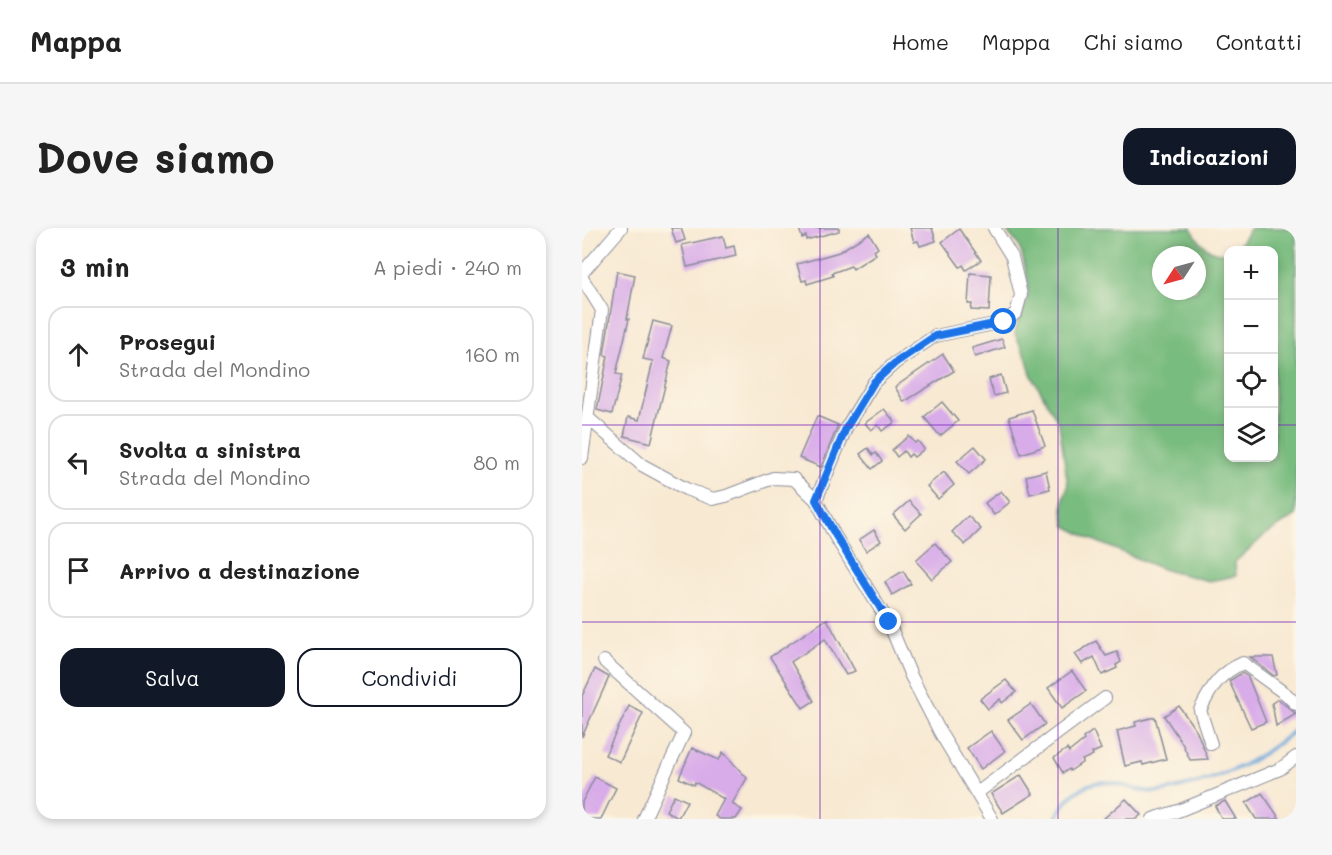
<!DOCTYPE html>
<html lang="it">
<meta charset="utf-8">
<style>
:root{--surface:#fff;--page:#f6f6f6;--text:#222;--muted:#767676;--line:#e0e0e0;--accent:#111827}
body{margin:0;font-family:Mali,sans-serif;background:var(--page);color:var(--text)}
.controls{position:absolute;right:18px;top:18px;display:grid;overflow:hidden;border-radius:12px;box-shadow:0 3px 9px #0003}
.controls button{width:54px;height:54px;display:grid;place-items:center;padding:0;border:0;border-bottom:2px solid var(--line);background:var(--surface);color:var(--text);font:30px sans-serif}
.compass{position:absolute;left:570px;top:18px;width:54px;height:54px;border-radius:50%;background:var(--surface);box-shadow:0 3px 9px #0003;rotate:234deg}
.stop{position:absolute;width:18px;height:18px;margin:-14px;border:4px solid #1a73e8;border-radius:50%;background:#fff}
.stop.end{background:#1a73e8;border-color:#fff;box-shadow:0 2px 6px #0008}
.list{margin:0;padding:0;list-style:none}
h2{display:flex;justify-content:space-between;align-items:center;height:78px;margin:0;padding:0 24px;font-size:26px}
h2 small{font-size:20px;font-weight:400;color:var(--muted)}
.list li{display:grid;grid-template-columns:39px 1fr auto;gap:18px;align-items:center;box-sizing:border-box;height:96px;margin:0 12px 12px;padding:0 12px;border:2px solid var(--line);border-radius:18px}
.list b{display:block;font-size:22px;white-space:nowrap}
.list p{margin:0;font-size:20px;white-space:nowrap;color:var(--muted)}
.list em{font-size:20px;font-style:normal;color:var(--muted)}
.actions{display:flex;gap:12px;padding:18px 24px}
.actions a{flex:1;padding:14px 0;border:2px solid var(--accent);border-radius:18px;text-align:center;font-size:21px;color:var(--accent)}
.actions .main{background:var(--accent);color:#fff}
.icon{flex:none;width:33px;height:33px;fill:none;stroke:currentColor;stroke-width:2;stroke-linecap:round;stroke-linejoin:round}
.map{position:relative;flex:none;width:714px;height:591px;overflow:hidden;border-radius:18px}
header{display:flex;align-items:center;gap:36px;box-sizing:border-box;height:84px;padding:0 30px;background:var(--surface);border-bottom:2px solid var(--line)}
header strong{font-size:28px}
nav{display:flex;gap:33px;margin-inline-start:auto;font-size:21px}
.intro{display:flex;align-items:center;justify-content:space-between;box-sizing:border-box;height:144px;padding:0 36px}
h1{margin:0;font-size:42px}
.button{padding:15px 27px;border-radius:18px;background:var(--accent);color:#fff;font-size:21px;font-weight:700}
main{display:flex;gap:36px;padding:0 36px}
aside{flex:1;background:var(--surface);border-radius:18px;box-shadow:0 3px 9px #0003}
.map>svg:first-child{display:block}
</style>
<header>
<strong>Mappa</strong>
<nav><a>Home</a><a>Mappa</a><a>Chi siamo</a><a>Contatti</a></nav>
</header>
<div class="intro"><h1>Dove siamo</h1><a class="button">Indicazioni</a></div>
<main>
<aside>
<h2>3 min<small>A piedi · 240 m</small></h2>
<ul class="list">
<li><svg class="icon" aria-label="ahead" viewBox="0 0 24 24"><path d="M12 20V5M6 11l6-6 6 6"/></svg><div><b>Prosegui</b><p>Strada del Mondino</p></div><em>160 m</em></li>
<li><svg class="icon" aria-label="left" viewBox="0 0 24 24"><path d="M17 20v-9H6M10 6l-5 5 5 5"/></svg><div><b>Svolta a sinistra</b><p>Strada del Mondino</p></div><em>80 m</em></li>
<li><svg class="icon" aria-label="arrive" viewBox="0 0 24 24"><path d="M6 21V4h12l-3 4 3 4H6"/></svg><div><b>Arrivo a destinazione</b></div></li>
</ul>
<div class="actions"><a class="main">Salva</a><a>Condividi</a></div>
</aside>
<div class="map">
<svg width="714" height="591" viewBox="0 0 714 591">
<rect width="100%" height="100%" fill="#fcf5e5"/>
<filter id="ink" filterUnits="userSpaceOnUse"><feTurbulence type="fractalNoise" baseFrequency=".0167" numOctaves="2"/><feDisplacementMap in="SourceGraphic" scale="12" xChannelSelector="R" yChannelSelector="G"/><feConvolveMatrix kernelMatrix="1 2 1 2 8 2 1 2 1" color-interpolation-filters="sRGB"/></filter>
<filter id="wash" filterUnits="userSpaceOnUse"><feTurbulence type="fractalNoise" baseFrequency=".008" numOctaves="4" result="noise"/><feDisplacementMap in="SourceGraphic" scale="24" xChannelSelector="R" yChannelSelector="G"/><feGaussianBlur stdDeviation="1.35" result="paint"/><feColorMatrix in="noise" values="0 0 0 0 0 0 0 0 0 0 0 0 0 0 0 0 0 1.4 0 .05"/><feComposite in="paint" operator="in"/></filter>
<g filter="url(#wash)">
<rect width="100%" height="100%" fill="#f8e9d2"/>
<path fill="#79bc7f" stroke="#4a766e" stroke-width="1.5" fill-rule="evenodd" d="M422 0H609C617 14 628 29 646 24V230H692V22H650L654 21 669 0H714V287L683 307 653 334 654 348 627 353 580 341 509 311 484 298 481 284 482 269 486 258 477 196 449 146 445 131 433 106 436 93 442 81 446 68V54L440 26 435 15ZM579 27H615V63H579Z"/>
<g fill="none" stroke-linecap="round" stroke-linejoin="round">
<path stroke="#6ba4da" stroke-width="4" d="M474 591C480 575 496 559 513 555 533 551 553 564 573 564 582 564 591 561 600 559 647 548 677 532 714 501"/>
</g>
<g id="blocks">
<g fill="#d8abe9">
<path d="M89 0H99L103 12 94 15Z"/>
<path d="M217 0H257V3L224 12V8L220 10Z"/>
<path d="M328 0H350L354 13 338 18 336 13 332 14Z"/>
<path d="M377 1 399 32 384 42 381 37 378 39 360 14Z"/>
<path d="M287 5 296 20 292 23 294 26 271 41 269 38 250 45 251 48 225 56 224 52 220 53 215 36 257 24Z"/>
<path d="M141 8 144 20 152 18 154 28 105 39 100 17Z"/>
<path d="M35 43 53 47 45 91H47L34 146 40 147 30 186 15 182 26 128 22 127Z"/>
<path d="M388 45 409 47 407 83 389 82 390 76H386Z"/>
<path d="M71 93 90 98 81 130 89 133 69 215 42 208 46 189 57 192 71 133 61 131Z"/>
<path d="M420 111 423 119 393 129 390 120Z"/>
<path d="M361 126 372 143 322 174 313 159Z"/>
<path d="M419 147 424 165 412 168 407 151Z"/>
<path d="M360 174 376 193 358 208 342 189Z"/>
<path d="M302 181 313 194 300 203 296 197 289 202 283 195Z"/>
<path d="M450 182 463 218 439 226 427 189Z"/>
<path d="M235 188 256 197 239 239 217 230Z"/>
<path d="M327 208 333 215 336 213 342 221 332 229 329 226 326 229 322 223 315 229 310 222Z"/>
<path d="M393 218 404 231 387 246 375 233Z"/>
<path d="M286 220 291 227 294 225 300 233 290 241 278 226Z"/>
<path d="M464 243 468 261 448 266 444 248Z"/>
<path d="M362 244 372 257 356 271 345 258Z"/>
<path d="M419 263 428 274 412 287 403 275Z"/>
<path d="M327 273 339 286 323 301 311 287Z"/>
<path d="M386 288 399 301 383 317 370 304Z"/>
<path d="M292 302 299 313 284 323 277 312Z"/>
<path d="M353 315 370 334 350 351 335 334V331Z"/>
<path d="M321 343 329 356 310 367 303 354Z"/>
<path d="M245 391 273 443 264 447 243 411 209 434 232 473 221 480 188 429Z"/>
<path d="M514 413 524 428 535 424 539 434 534 437 535 440 520 447 512 429 500 436 493 426Z"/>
<path d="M668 429H691L695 447 692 448Z"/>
<path d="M13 441 27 449 0 509V468Z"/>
<path d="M490 443 504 463 480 480 466 460Z"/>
<path d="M660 445 666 449 684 494 669 500 647 453Z"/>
<path d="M424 452 434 464 420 475 418 471 406 481 398 471Z"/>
<path d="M696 471 714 486 694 498 690 475Z"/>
<path d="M449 476 463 496 441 512 426 492Z"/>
<path d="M47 478 61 485 38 534 23 527Z"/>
<path d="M597 478 615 504 626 531 608 532 600 515 582 488Z"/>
<path d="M573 489 584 531 561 537 560 534 543 538 535 503 554 498 553 494Z"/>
<path d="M409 503 423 523 399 541 385 520Z"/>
<path d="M511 503 519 521 510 525 511 527 500 532 501 534 488 543 487 541 481 545 472 530 485 521 487 524 502 512 501 510Z"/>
<path d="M110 520 137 532 141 524 165 550 150 576 160 582 154 591H138L133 588 142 571 113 554 112 557 97 550Z"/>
<path d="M439 547 451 566 421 585 409 566Z"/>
<path d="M13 549 34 560 19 591H0V574Z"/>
<path d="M680 565 698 591H674L664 575Z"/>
<path d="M92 567 105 573 96 590 84 583Z"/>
<path d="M544 571 559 587 554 591H521Z"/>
<path d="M643 573 654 591H640L633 578Z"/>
</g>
</g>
</g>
<g filter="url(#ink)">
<use href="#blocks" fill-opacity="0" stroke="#8a8c98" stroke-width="1.5"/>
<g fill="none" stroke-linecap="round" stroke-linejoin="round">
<g stroke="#8a8c98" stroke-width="14">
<g id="minor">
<path d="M0 45 39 0"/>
<path d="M0 50 20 82 0 230"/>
<path d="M6 190 60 237 104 261 131 271 144 268 191 250 212 251 234 272"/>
<path d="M22 433 102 505 62 591"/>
<path d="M629 516 618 482C630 459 636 446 661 435L705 467 714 476"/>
<path d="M395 565 523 470"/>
<path d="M410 591 359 506 329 448 307 395 253 308 234 272 264 200 292 154 313 135 353 108 422 94 434 85 439 67 430 29 412 0"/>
<path d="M571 591 596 583 698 541 714 529"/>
</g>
</g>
<use href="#minor" stroke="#fff" stroke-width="12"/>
</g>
</g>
<g fill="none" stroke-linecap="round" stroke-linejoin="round" filter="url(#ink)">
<path stroke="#1a73e8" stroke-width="8" d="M307 394 254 308 234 272 264 200 292 154 313 135 353 108 422 94"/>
</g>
<path fill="none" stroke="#7b2cbf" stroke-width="1.5" stroke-opacity="0.55" d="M238 0V591M476 0V591M0 197H646M692 197H714M0 394H714"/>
</svg>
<div class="controls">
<button>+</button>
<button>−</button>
<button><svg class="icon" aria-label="locate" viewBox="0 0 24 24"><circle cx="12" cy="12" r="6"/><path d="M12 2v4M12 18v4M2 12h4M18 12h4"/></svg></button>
<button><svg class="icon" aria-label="layers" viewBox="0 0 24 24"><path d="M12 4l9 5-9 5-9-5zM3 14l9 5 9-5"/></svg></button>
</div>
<svg class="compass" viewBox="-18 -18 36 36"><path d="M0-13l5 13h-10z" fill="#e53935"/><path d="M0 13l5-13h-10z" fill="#767676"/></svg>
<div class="stop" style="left:422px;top:94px"></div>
<div class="stop end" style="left:307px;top:394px"></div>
</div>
</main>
